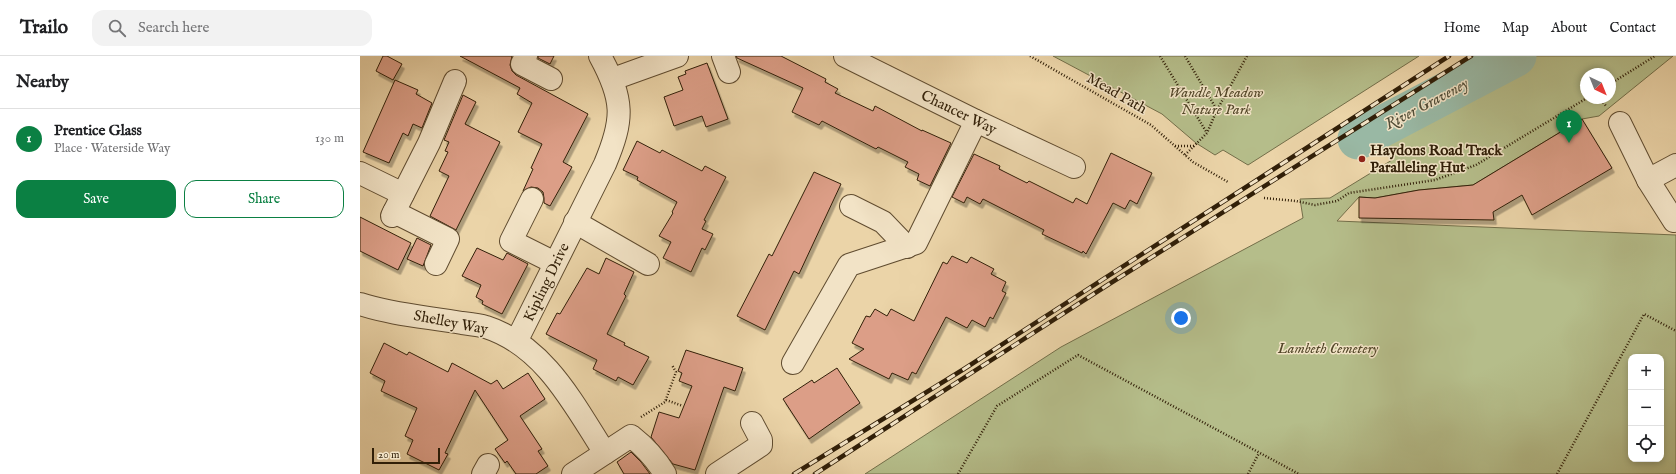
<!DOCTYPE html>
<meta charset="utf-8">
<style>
:root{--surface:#fff;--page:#f2f2f2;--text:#202124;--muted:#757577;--line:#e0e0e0;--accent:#0b8043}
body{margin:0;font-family:"IM FELL English",serif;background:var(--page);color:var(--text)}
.controls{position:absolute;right:12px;bottom:12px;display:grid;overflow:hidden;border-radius:8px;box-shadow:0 2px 6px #0003}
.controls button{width:36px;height:36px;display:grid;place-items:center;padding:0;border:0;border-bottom:1px solid var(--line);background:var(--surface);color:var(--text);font:20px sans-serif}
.compass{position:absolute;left:1220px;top:12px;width:36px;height:36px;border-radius:50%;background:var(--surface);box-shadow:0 2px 6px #0003;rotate:137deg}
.scale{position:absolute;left:12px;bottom:10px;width:68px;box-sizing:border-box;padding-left:4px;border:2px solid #311f08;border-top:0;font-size:11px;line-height:14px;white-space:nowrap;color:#311f08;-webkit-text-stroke:3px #f2e3c6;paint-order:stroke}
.you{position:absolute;left:821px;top:262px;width:14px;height:14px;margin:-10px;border:3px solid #fff;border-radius:50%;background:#1a73e8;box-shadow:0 0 0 6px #1a73e833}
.badge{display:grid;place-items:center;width:26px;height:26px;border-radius:50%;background:var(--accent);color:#fff;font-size:13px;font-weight:700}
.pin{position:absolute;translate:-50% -33px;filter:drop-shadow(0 1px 2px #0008)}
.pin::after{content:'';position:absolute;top:21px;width:14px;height:12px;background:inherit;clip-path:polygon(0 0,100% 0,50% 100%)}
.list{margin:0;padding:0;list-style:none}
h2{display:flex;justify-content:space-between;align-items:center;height:52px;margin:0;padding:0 16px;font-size:17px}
h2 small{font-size:13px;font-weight:400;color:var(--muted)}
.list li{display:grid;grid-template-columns:26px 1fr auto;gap:12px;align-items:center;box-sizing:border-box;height:60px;padding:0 16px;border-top:1px solid var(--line)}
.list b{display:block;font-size:15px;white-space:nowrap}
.list p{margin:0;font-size:13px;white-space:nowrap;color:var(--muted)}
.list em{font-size:13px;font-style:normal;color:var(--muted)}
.actions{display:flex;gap:8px;padding:12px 16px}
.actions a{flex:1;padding:9px 0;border:1px solid var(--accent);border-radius:12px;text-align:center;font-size:14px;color:var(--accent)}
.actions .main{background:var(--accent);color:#fff}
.icon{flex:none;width:22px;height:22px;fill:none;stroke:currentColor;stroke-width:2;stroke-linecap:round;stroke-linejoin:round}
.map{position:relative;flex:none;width:1316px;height:418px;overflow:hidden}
header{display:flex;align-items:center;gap:24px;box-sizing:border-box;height:56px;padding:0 20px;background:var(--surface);border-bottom:1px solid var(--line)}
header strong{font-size:19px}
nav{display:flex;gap:22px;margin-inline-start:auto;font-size:14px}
.search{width:280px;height:36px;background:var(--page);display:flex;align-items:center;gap:10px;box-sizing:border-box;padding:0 14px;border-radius:12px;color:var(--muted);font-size:15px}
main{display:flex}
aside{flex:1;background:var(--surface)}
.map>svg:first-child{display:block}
</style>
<header>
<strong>Trailo</strong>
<div class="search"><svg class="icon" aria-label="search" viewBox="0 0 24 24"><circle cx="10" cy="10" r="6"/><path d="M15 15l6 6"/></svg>Search here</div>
<nav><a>Home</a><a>Map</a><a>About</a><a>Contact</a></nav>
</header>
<main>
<aside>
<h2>Nearby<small></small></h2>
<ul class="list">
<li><span class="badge">1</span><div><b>Prentice Glass</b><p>Place · Waterside Way</p></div><em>130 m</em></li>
</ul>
<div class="actions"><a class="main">Save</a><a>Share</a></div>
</aside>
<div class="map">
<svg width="1316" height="418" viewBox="0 0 1316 418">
<defs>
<filter id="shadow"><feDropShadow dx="2.5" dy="4.5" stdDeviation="0" flood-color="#0004"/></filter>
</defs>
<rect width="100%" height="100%" fill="#ebd4a8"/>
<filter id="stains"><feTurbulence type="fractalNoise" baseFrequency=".005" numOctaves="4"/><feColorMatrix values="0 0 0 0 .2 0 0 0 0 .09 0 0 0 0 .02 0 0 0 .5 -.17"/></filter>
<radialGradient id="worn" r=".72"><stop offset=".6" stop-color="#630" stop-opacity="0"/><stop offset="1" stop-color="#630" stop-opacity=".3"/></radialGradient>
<g fill="#b5bd8a" stroke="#736e49" fill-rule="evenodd">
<path d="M693 0H1059L888 109 863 94 855 99 836 87 802 58Z"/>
<path d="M1160 0H1313L1239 60 1222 63 1113 129 1059 134 1015 142 999 141 977 165 1316 179V418H505L701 291 943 162 940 143 970 142 1032 104 1020 84ZM1226 18H1250V42H1226ZM1271 301H1301V403H1271Z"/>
</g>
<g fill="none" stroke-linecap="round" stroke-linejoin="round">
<path stroke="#99b8a4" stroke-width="41" d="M998 83 1156 0"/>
</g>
<g fill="#dc9e87" stroke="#311f08" filter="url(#shadow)">
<path d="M23 0H27L42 8 33 24 16 15Z"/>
<path d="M100 0H152L150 9 152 15 156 19 228 58 203 106 212 111 190 150 184 147V142L183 136 178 132 171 131 163 135 173 113 171 112 182 88 158 76 172 47 157 38 160 32Z"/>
<path d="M178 0H194L190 8 178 2Z"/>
<path d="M376 0H421L466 23 465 26 478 33 475 37 513 55 515 50 562 75V74L591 87 570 130 557 124 559 118 545 111 548 106 518 91 516 93 462 65 459 69 432 56 443 32 377 2Z"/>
<path d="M347 7 368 63 346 71 342 60 314 70 304 41 323 34 318 21 326 18 325 15Z"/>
<path d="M35 24 58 34 56 38 72 47 62 72 53 68 48 80 43 77 29 107 3 96Z"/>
<path d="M103 39 116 46 105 68 140 86 96 174 70 160 89 120 79 115 88 96 85 95 89 86 84 84Z"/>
<path d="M1222 63 1252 112 1172 159 1162 139 1133 156 1134 164 999 162V141L1015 142 1059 134 1113 129Z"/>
<path d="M277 85 300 97 302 94 342 115 345 110 366 121 344 164 346 165 342 173 353 178 345 194 342 192 331 216 303 202 311 186 299 180 313 157 312 156 317 146 277 124 278 121 263 114Z"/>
<path d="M751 97 792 117 777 148 770 144 765 153 753 147 726 198 723 195 722 197 682 178 684 174 623 143 620 148 607 141 604 147 592 141 614 98 640 110 639 113 667 127 669 125 713 147 716 142 727 148Z"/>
<path d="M454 116 481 128 439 218 434 215 405 274 377 260 409 198 412 200Z"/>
<path d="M0 161 51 187 38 214 0 195Z"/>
<path d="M57 182 71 189 63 210 47 203Z"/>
<path d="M117 192 143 204 147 197 168 208 142 258 122 248 123 245 116 241 121 229 102 220Z"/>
<path d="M592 200 607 207 611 201 634 213 631 218 646 226 642 235 646 237 633 263 630 261 625 271 612 264 607 272 586 261 556 318 552 316 548 324 532 317 529 323 489 303 504 293 492 287 506 260 510 261 515 253 527 260 531 253 554 265 583 206 587 208Z"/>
<path d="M246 202 274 216 264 238 266 240 247 278 265 287 264 289 289 301 273 329 258 321 256 325 233 313 237 304 186 278 197 257 200 258 227 212 239 218Z"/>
<path d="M24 287 47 299 49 296 88 316 92 307 131 328 137 324 143 333 168 317 185 343 160 360 182 393 178 395 188 410 176 418H156L147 405 145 407 135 393 148 384 115 334 85 397 88 398 79 414 47 398 53 384 45 380 57 352 21 335 25 325 10 317Z"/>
<path d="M326 294 383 312 375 335 364 331 335 414 313 408 291 381 299 356 319 362 332 330 319 325 322 317 318 315Z"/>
<path d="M477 312 500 347 449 383 423 343 452 324 454 327Z"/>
<path d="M271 396 281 406 290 418H264L257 406Z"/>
</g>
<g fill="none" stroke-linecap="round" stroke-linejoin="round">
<g stroke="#604c30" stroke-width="24">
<g id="minor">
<path d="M166 0 162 8 191 23"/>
<path d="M363 0 369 16"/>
<path d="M485 0 616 65 714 111"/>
<path d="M253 23 317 0"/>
<path d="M1260 67 1288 124 1314 165"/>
<path d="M0 117 43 138"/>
<path d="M1288 124 1316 109"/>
<path d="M172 143 151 185 195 207"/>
<path d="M491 150 523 166 547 191"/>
<path d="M34 156 88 183 76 208"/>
<path d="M32 160 69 87 95 25"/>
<path d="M215 166 288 208"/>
<path d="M0 248C33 259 69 261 102 267 110 268 119 269 126 271 185 290 214 349 245 397"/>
<path d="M154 283 161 276 245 108C264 63 264 44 240 0"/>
<path d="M433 307 489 209 556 187 616 65"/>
<path d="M123 418 128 409"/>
<path d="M213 418 271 380C285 391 296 403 305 418"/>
<path d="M357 418 401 389V384L392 367"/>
</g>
</g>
<g stroke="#311f08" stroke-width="2.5" stroke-dasharray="1 2" stroke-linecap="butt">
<path d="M670 0 791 69 833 106 868 126"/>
<path d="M800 0 847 77"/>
<path d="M825 0 857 54"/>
<path d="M1250 28 1295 0"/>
<path d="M1239 42 1247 51"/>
<path d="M815 90H834"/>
<path d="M825 99 847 77 857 54 887 0"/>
<path d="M904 142 936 145 955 149 977 145 989 137 1075 124 1116 109 1227 42"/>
<path d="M306 344 323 350"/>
<path d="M281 361 305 346 316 316 312 309"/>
<path d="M598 418 637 350 718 299 939 418"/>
<path d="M888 418 899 397"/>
<path d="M1197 418 1284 258 1316 275"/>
</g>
<use href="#minor" stroke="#f2e3c6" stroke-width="22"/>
<g stroke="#311f08" stroke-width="4.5">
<g id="rail">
<path d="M434 418 604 313 1089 0"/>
<path d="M455 418 746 230 1111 0"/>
</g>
</g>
<use href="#rail" stroke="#f2e3c6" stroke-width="3" stroke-dasharray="9" stroke-linecap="butt"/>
</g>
<circle fill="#8f2418" stroke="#f2e3c6" stroke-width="1.5" cx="1002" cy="103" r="4"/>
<g text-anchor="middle" stroke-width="3" stroke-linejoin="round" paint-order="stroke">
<g font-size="15" font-style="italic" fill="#524628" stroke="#f2e3c6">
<text x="856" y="41">Wandle Meadow<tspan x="856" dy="17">Nature Park</tspan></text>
<text x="968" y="297">Lambeth Cemetery</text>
</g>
<g font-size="15" fill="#311f08" stroke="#f2e3c6">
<text transform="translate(757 37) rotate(30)" y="5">Mead Path</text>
<text transform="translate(599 56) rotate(26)" y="5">Chaucer Way</text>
<text transform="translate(186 226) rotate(-64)" y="5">Kipling Drive</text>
<text transform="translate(91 266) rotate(11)" y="5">Shelley Way</text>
</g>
<g font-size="15" font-weight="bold" fill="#311f08" stroke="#f2e3c6" text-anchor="start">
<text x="1010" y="99">Haydons Road Track<tspan x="1010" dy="17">Paralleling Hut</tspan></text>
</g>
<g font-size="16" font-style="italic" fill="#504d37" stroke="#f2e3c6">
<text transform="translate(1066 47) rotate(-28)" y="6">River Graveney</text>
</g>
</g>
<rect width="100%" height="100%" filter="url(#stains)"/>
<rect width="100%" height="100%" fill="url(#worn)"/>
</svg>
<div class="controls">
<button>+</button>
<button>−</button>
<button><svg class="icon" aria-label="locate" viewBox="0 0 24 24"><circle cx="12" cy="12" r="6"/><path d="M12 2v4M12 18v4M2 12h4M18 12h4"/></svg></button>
</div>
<svg class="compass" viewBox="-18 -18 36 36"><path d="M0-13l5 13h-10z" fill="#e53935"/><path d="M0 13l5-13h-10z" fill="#757577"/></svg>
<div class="scale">20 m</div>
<div class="you"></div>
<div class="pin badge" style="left:1209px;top:87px">1</div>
</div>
</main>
